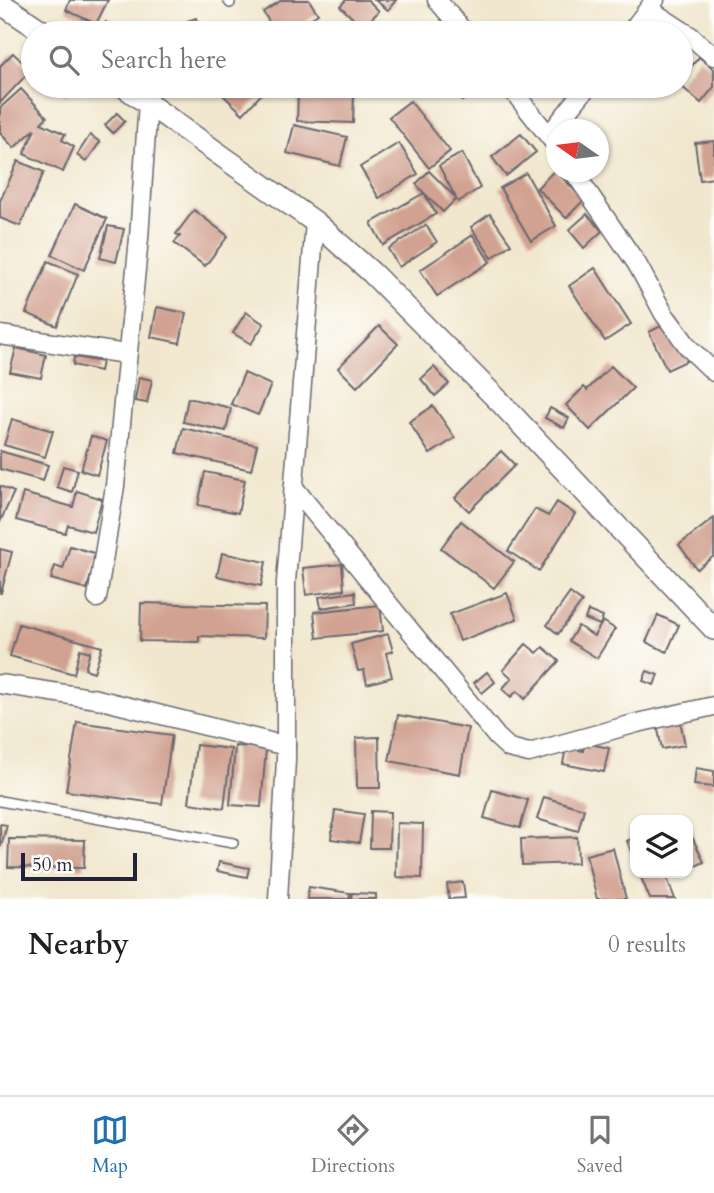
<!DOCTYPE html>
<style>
:root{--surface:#fff;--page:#f6f6f6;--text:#202124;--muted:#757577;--line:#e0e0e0;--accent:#1f6fb2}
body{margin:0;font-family:Cardo,serif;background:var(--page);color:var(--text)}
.controls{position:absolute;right:21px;bottom:21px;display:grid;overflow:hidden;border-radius:14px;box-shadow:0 2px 5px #0004}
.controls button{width:63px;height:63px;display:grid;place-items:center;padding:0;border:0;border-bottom:2px solid var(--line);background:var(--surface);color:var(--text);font:35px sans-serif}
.compass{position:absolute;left:546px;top:119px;width:63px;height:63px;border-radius:50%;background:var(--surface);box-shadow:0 2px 5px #0004;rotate:284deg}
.scale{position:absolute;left:21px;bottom:18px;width:116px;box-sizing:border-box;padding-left:7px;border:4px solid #22223b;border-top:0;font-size:19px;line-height:24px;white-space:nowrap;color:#22223b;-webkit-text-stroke:5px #fdfcf7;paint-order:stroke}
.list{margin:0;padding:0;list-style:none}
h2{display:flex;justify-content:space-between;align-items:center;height:91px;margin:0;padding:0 28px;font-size:30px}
h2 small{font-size:23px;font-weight:400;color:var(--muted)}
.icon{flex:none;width:38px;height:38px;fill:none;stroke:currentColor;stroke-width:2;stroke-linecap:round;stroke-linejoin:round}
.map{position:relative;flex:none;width:714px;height:899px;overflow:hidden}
.search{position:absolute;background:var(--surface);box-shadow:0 2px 5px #0004;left:21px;right:21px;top:21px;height:77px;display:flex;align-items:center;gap:18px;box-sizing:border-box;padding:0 24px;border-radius:38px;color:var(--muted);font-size:26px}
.sheet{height:196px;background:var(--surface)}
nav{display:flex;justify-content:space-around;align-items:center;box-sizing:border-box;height:98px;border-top:2px solid var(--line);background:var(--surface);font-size:19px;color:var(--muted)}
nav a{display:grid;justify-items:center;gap:4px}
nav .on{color:var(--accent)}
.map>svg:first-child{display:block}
</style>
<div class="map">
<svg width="714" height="899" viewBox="0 0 714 899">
<rect width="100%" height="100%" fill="#fdfcf7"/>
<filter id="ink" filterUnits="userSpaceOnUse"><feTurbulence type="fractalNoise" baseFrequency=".0143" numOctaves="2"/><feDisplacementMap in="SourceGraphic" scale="14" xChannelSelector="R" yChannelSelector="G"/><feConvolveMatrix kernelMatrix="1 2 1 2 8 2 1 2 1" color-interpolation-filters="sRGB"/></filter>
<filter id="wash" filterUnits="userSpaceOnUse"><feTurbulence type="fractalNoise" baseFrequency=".00686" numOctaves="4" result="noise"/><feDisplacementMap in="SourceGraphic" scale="28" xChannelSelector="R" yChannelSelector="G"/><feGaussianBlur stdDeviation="1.57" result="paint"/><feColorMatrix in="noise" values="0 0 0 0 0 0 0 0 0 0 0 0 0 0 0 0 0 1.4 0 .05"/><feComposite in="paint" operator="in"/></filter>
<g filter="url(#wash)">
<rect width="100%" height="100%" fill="#f1e7ce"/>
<g id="blocks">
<g fill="#d1a191">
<path d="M70 0H108L96 24 66 10Z"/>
<path d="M282 0H309L318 14 287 33H276L263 12Z"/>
<path d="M346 0H368L379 11 363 28 340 6Z"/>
<path d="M375 0H396L388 10Z"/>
<path d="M196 18 201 33H168L167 28Z"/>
<path d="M106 22 119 33H96Z"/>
<path d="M13 53 31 70 0 103V66Z"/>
<path d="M699 57 714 69V87L701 103 681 86V79Z"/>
<path d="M59 86H76L66 96 57 88Z"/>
<path d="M233 86H269L243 114 224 96Z"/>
<path d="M451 86H481L462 101Z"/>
<path d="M21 89 47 117 41 123 65 134 62 140 74 147 63 172 24 154 35 129 14 148 0 133V108Z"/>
<path d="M298 92 354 94 353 123 297 121Z"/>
<path d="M410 101 450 151 429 168 389 117Z"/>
<path d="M117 113 125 121 113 133 105 125Z"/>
<path d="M294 125 347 137 340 166 287 153Z"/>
<path d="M521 134 536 152 506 176 492 157Z"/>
<path d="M90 135 100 142 86 162 77 155Z"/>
<path d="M714 141V178L700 180 695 143Z"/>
<path d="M399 143 418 174 379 198 360 167Z"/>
<path d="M462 153 480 188 458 202 456 199 443 212 424 193 436 214 383 245 371 223 424 193 416 184 429 171 456 198 439 166Z"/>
<path d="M18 161 44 172 20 226 0 218V201Z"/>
<path d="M555 170 584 200 566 218 537 188Z"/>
<path d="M526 173 556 226 531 241 500 188Z"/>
<path d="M75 204 107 219 84 270 52 255Z"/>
<path d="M194 210 228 236 205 266 174 243 180 236 176 234Z"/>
<path d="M490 214 511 244 492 258 471 227Z"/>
<path d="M587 214 602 231 584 248 569 230Z"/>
<path d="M426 225 437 242 399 267 388 249Z"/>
<path d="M108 226 124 229 116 262 100 258Z"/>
<path d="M473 235 490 262 437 296 420 270Z"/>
<path d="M48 261 78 274 57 326 26 313Z"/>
<path d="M595 268 631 324 605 341 569 286Z"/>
<path d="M157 307 186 313 180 343 151 337Z"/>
<path d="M246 312 264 324 251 344 233 333Z"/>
<path d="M677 318 695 357 667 370 649 332Z"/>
<path d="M379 326 398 344 357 387 338 368Z"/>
<path d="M16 348 46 355 41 378 10 372Z"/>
<path d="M74 357 102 362 100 371 73 365Z"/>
<path d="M611 366 633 388 590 430 566 405 584 387 587 390Z"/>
<path d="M434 367 449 384 435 396 421 379Z"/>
<path d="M244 373 271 385 258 415 231 404Z"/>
<path d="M139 377 152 380 147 403 135 401Z"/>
<path d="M188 398 231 408 226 431 183 422Z"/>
<path d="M433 406 455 438 430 454 409 422Z"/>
<path d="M550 408 569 418 564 428 545 418Z"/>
<path d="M12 419 53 431 45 457 4 445Z"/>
<path d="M183 428 257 445 251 470 177 453Z"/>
<path d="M91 436 107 441 97 475 81 470Z"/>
<path d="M0 451 48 465 43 481 0 469Z"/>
<path d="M501 451 515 465 469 511 455 498Z"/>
<path d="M63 466 78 470 72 492 57 487Z"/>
<path d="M205 472 245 480 238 513 198 505Z"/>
<path d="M0 486 14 492 0 522Z"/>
<path d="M77 491 102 499 93 532 68 525 65 533 16 520 23 493 73 507Z"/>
<path d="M557 502 575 514 539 571 508 551 535 509 548 516Z"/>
<path d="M714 518V556L697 569 679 545Z"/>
<path d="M461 521 514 562 494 588 441 548Z"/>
<path d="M70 546 97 554 87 589 51 579 55 566 63 569Z"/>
<path d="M0 549 12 552 1 593H0Z"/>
<path d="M222 553 266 562 261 586 217 576Z"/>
<path d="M342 564 344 590 306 595 303 568Z"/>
<path d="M355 592 356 603 321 608 319 597Z"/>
<path d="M507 593 517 619 460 641 450 614Z"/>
<path d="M570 593 582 602 558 634 547 625Z"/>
<path d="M141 603 265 606 264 638 199 636V642L140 641Z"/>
<path d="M380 605 383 631 317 638 314 612Z"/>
<path d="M588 611 603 617 600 625 585 619Z"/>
<path d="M658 615 679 625 667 652 646 642Z"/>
<path d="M603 621 615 629 597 658 569 641 578 626 594 636Z"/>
<path d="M19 624 102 647 94 672 85 669 90 652 80 649 74 674 10 656Z"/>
<path d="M388 634 393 651 386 653 392 677 367 684 364 670 358 671 351 644Z"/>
<path d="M526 644 537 653 543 647 559 661 525 699 517 691 511 697 502 689 512 678 503 670Z"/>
<path d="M647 671 658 675 654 685 643 681Z"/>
<path d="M487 672 495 682 482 693 474 683Z"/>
<path d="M398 715 468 728 460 774 389 761Z"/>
<path d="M680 720 685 745 662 749 657 725Z"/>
<path d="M77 722 172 735 162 804 66 791Z"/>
<path d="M379 737 380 788H357L356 738Z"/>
<path d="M585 743 609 748 604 772 563 764 566 747 583 751Z"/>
<path d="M196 745 231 749 224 808 189 803Z"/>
<path d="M235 746 266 748 261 807 230 805Z"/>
<path d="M696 768 714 771V787L694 785Z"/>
<path d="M492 790 528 800 520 828 484 818Z"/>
<path d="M544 797 584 809 578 831 537 819Z"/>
<path d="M335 810 364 814 359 843 331 839Z"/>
<path d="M371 811 390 812 389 848H370Z"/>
<path d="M397 823 423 824 422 878 396 877Z"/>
<path d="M0 824 7 825 1 846H0Z"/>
<path d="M688 828 704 862 688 870Z"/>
<path d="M577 837 578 863 522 865 521 839Z"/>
<path d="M635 837V862L627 841Z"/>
<path d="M9 839 85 840 84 868 8 867Z"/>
<path d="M613 848 626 899H597L586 855Z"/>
<path d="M219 862 249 868 247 877 217 871Z"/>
<path d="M639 873H665L675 899H650Z"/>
<path d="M463 882 465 898 449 899 447 884Z"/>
<path d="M309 887 350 893 349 899H307Z"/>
<path d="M352 893 376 894V899H351Z"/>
</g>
</g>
</g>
<g filter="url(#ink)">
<use href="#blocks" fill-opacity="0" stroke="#6a676e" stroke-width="2"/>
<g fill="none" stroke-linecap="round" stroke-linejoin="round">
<g stroke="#6a676e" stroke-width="12">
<g id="service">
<path d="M228 0 230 3"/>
<path d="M0 801 233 843"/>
</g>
</g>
<g stroke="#6a676e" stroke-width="21">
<g id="minor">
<path d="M437 0 465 33"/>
<path d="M649 9 689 35 714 56"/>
<path d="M630 33 655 0"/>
<path d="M509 86 556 145"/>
<path d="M549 135 588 86"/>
<path d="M574 172 637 264 664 314 689 348 714 372"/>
<path d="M0 335 126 354"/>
<path d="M295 489 497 737 509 748 529 753 637 723 714 706"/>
<path d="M97 598 115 486 139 238 148 102"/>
<path d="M0 684 97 699 286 746"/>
<path d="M278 899 286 760V582L315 222"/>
</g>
</g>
<g stroke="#6a676e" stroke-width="24">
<g id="tertiary">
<path d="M0 3 45 33"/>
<path d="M123 86 315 222 372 273 502 404 714 629"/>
</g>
</g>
<use href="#service" stroke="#fff" stroke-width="9"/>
<use href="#minor" stroke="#fff" stroke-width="18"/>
<use href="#tertiary" stroke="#fff" stroke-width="21"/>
</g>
</g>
</svg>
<div class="controls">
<button><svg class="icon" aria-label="layers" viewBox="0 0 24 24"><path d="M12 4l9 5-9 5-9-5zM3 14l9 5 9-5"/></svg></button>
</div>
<svg class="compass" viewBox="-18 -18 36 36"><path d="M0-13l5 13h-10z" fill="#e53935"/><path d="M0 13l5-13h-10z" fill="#757577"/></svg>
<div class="scale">50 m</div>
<div class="search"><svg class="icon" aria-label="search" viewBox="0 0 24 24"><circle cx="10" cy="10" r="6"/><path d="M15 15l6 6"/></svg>Search here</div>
</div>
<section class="sheet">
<h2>Nearby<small>0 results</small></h2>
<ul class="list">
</ul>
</section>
<nav>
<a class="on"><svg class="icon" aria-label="map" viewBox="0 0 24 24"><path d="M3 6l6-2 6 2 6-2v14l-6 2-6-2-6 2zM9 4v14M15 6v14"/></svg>Map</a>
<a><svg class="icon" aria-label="directions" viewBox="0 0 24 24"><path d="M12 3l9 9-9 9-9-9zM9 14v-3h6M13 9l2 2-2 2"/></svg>Directions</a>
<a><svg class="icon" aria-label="saved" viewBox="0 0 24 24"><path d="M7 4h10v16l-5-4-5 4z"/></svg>Saved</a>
</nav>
